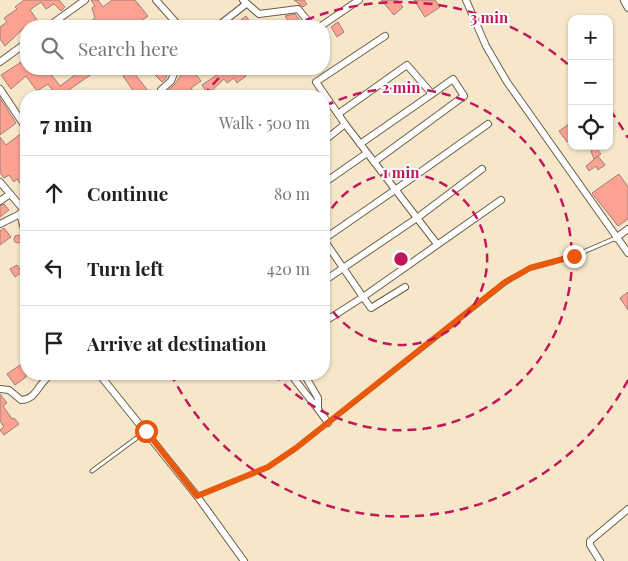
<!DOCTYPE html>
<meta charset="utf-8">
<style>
:root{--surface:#fff;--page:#f2f2f2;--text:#202124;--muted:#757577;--line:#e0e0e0}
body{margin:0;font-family:"Playfair Display",serif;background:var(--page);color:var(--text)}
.controls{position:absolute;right:15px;top:15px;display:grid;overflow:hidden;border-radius:10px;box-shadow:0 1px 4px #0004}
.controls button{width:45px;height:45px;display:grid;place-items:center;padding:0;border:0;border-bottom:1px solid var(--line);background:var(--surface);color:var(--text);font:25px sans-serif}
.stop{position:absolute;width:15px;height:15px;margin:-11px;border:4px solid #ea580c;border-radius:50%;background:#fff}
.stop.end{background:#ea580c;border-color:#fff;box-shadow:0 1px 5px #0008}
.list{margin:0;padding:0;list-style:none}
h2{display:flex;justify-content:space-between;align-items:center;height:65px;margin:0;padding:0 20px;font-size:21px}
h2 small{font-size:16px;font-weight:400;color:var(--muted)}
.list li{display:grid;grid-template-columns:32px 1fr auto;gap:15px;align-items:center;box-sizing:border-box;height:75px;padding:0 20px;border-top:1px solid var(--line)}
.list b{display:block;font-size:19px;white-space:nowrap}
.list em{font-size:16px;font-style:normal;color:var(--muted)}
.icon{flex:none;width:28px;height:28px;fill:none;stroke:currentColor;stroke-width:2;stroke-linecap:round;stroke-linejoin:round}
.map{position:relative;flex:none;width:628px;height:561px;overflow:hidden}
.search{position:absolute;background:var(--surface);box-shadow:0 1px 4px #0004;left:20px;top:20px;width:310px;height:55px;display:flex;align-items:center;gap:12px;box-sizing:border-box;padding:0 18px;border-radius:20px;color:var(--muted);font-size:19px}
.panel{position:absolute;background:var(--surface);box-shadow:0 1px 4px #0004;left:20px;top:90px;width:310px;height:290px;border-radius:20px}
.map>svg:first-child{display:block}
</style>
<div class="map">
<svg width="628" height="561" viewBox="0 0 628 561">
<rect width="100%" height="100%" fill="#f6e7cb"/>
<g fill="#fda191" stroke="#9d7e78">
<path d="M24 0H59L65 7 61 11 54 4 46 9 41 2 30 10 38 21 26 26 5 46 0 39V27L7 22 4 18 17 9 15 7Z"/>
<path d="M91 0H98L103 7 112 0H135L148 16 134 26H84L95 18 92 8 95 6Z"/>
<path d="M294 0H304L307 4 303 7Z"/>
<path d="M381 0H397L403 7 394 15Z"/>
<path d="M414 0H435L440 7 425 17Z"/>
<path d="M295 14 301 22 292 26 285 16Z"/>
<path d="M246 16 253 26H239L237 23Z"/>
<path d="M338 22 344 32 337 37 331 27Z"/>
<path d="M26 59V69H59L51 74 60 86 83 69H99L60 96H57L48 84 37 91 26 76 11 89 1 75Z"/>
<path d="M124 69H131L152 96H137L123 76 124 74 122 71Z"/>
<path d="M156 69H170L165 73 167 77 162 82 152 72Z"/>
<path d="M181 69H192L201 81 191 88 197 96H183L178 91 172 96H156L164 94 175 84 183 72Z"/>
<path d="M214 69H228L232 75 241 69 246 76 237 83 234 78 227 83 224 79 208 94 202 85 218 74Z"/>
<path d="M0 98 16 123 0 135Z"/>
<path d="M572 122V139L567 142 559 131Z"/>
<path d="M23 132 26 133V192L17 179 14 182 9 175 4 178 0 173V137L6 145Z"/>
<path d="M596 148 601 154 594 159 591 151Z"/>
<path d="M598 156 605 165 598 170 596 166 589 171 586 166Z"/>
<path d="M619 174 628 187V219L618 226 592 193Z"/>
<path d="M4 204 9 210 0 217V206Z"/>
<path d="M4 228 11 237 0 245V231Z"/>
<circle cx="18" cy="239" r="4"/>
<path d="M17 265 22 272 15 277 10 269Z"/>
<path d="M628 292V310L620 298Z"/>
<path d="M23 363 26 368V377L15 385 7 374Z"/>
<path d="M0 394 7 403 3 406 12 419 14 418 19 424 4 435 0 430 4 427 0 421Z"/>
</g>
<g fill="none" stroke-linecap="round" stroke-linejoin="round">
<g stroke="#6c5f47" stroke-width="5">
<g id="lane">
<path d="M92 471 146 431"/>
<path d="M198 496 268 467 296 448 505 283 530 268 574 256 616 238"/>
</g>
</g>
<g stroke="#6c5f47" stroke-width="8">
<g id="street">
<path d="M156 0 179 26"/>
<path d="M243 0 259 14 298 9 312 26"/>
<path d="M466 0 486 46 507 82 628 253"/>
<path d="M626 0 624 1 628 8"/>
<path d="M49 26 85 0"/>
<path d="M218 26 246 4"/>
<path d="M321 26 359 0"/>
<path d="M0 62 26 43"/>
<path d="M0 89 26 128"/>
<path d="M161 90 171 81 176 69"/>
<path d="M338 114 407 65 432 94 360 144"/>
<path d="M345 124 437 244"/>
<path d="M324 141 345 124 316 82 385 36"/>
<path d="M374 162 464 96 453 79 432 94"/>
<path d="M0 182 23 209"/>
<path d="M324 183 367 153"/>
<path d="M398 193 395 190 488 124"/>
<path d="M0 201 10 194"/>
<path d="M20 214 26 236"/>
<path d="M0 224 20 214 25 207"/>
<path d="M616 238 628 229"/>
<path d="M324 239 395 190"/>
<path d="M324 240 363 297 501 200"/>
<path d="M324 281 417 218 482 169"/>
<path d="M324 322 363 297 371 308 405 287"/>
<path d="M99 374 197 496 244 561"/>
<path d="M291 374C303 392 317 406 328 423"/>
<path d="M304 374 318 398V408"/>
<path d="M0 389 9 390 21 400C37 400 38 382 52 374"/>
<path d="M600 561 590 545V541L628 509"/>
</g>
</g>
<use href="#lane" stroke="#fff" stroke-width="3"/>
<use href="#street" stroke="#fff" stroke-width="6"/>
</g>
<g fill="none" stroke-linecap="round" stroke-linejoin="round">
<path stroke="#ea580c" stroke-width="6" d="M146 431 197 496 268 467 296 448 505 282 530 268 574 256"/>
</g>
<g fill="none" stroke="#c2185b" stroke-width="2.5" stroke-dasharray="9 6">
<path d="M324 221A86 86 0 1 1 324 297"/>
<path d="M325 106A171 171 0 1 1 275 375"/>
<path d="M628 380A257 257 0 0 1 172 376M203 96A257 257 0 0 1 227 70M292 26A257 257 0 0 1 571 67M610 110A257 257 0 0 1 628 138"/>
</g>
<circle cx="401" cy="259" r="8" fill="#c2185b" stroke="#fff" stroke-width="2.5"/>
<g font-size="15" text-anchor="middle" font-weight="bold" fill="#c2185b" stroke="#fff" stroke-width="4" stroke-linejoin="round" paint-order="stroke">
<text x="489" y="23">3 min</text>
<text x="401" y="93">2 min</text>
<text x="401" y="178">1 min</text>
</g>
</svg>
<div class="controls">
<button>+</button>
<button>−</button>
<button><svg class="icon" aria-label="locate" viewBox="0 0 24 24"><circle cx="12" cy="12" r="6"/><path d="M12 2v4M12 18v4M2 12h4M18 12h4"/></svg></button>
</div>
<div class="stop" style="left:146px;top:431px"></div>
<div class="stop end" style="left:574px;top:256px"></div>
<div class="search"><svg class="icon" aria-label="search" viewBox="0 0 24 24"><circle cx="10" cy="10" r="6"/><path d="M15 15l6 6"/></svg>Search here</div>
<section class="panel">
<h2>7 min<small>Walk · 500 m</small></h2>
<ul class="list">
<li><svg class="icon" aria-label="ahead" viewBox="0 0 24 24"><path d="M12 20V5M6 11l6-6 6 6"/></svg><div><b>Continue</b></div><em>80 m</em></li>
<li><svg class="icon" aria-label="left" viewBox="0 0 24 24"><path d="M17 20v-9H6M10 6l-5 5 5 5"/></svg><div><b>Turn left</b></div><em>420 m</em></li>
<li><svg class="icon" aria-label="arrive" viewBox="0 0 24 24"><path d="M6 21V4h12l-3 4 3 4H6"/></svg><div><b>Arrive at destination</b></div></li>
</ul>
</section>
</div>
